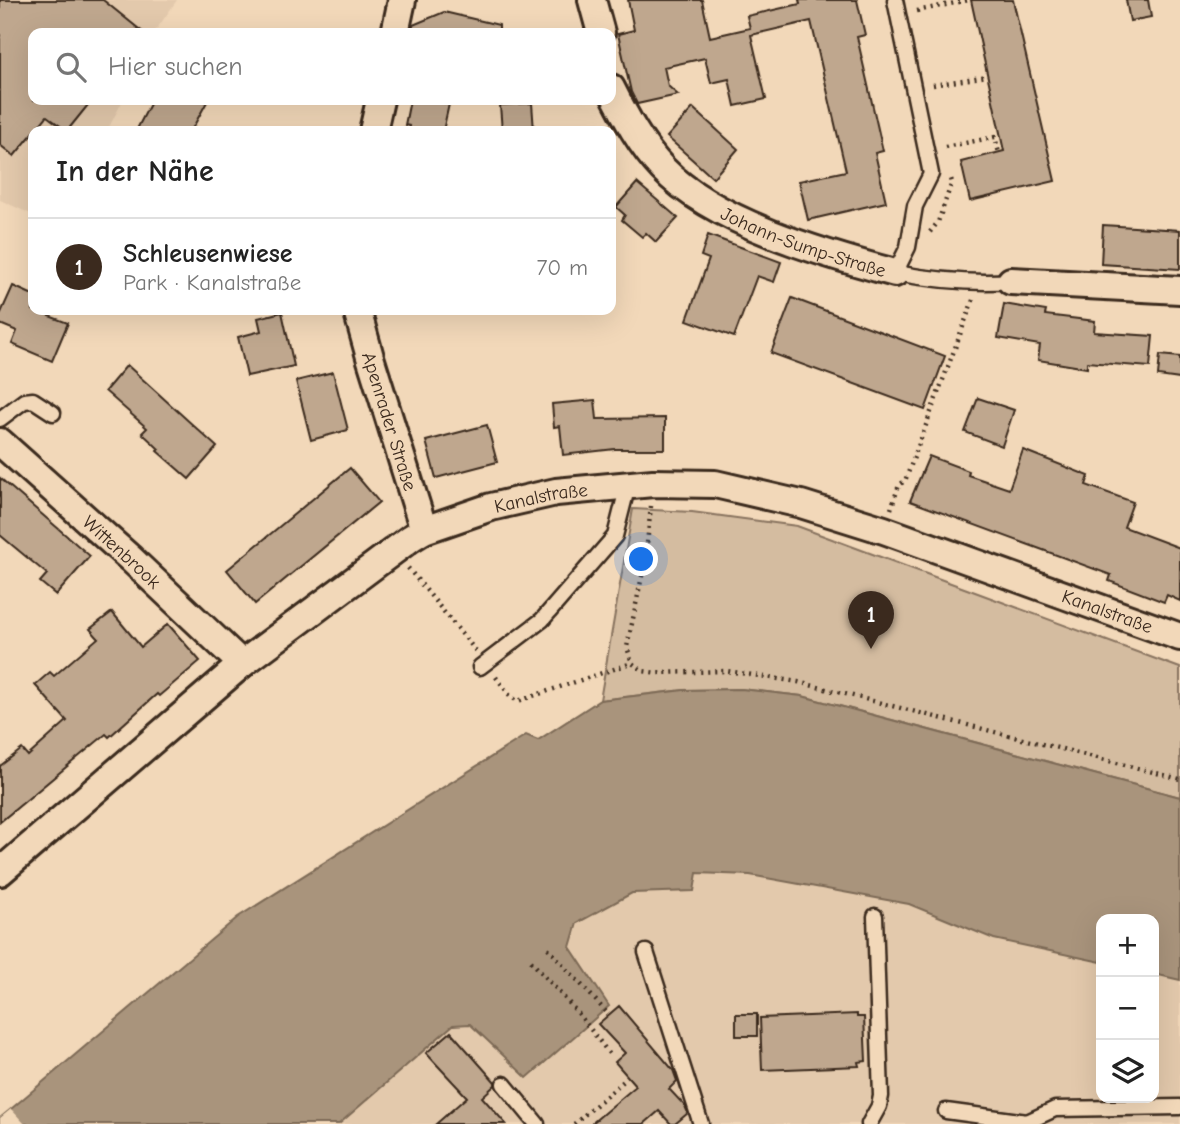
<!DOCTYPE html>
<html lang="de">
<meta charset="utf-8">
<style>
:root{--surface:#fff;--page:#f2f2f2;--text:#222;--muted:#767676;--line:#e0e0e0;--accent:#3b2a1e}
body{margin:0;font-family:"Comic Neue",sans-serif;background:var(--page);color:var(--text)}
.controls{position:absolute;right:21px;bottom:21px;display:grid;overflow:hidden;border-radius:14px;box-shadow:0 7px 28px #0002}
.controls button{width:63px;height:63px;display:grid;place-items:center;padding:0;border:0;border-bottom:2px solid var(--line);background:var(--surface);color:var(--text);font:35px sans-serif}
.you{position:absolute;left:642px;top:560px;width:24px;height:24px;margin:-18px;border:5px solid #fff;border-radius:50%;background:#1a73e8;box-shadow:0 0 0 10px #1a73e833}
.badge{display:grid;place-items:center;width:46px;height:46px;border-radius:50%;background:var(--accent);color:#fff;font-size:23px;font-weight:700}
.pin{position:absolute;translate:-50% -58px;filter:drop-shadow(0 2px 4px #0008)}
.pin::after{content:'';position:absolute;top:37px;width:24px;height:21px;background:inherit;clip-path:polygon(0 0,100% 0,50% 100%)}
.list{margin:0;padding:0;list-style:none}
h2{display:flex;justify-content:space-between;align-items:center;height:91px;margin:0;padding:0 28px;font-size:30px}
h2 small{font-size:23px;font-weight:400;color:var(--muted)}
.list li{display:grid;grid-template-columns:46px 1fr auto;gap:21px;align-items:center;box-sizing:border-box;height:98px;padding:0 28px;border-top:2px solid var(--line)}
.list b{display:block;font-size:26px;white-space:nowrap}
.list p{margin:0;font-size:23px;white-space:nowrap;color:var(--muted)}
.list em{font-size:23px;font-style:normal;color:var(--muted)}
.icon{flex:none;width:38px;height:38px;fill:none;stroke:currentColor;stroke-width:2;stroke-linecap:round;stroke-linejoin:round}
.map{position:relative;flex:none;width:1180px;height:1124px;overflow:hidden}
.search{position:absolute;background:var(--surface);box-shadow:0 7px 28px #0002;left:28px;top:28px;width:588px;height:77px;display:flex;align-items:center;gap:18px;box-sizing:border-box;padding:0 24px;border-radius:14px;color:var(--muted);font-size:26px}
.panel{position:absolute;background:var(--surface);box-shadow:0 7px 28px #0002;left:28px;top:126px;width:588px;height:189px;border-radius:14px}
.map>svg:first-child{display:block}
</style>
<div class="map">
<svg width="1180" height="1124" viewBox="0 0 1180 1124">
<rect width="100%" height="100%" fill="#f2d8b9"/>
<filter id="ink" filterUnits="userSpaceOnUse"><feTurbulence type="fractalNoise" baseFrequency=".0143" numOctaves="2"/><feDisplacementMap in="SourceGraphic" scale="14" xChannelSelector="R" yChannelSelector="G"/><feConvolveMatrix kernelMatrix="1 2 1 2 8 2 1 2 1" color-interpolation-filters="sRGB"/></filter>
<g filter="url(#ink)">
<g fill="#e3c9ac">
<path d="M0 0H177L154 33H33V100H123L107 131H33V215L0 200Z"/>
<path d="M697 873 750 875 909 904 994 939 1101 962V1098H1154V974L1180 980V1124H339L453 1025 470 1024 528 1078 577 923 632 893 694 891Z"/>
</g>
<path fill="#d4bca0" stroke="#88735f" stroke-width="2" d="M633 509 692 512 797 526 1180 668V797L802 696 741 689 684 690 600 700Z"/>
<path fill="#a9947c" stroke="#7d6a56" stroke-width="2" d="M741 689 802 696 1180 797V980L1154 974V919H1101V962L994 939 909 904 750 875 697 873 694 891 632 893 577 923 570 947 609 1006 527 1078 470 1024 453 1025 339 1124H0V1118L11 1109 238 917 526 735 538 740 600 700 684 690Z"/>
<path fill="#f2d8b9" d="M11 1109 25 1124H0V1118Z"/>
<g fill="#bfa78e" stroke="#3b2a1e" stroke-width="2">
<path d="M0 0H103L144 33H33V100H92L67 131 47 116 14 156 0 145Z"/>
<path d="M628 0H702L710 37 750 28 747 16 800 4 799 0H857L865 35 857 37 883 151 875 153 886 202 808 220 799 181 846 171 811 21 751 35 766 99 735 106 729 79 711 83 705 58 664 67 668 86 678 95 637 104 631 92 618 34 634 30Z"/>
<path d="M971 0H1013L1055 181 970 201 961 162 1004 151Z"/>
<path d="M1126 0H1148L1151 17 1130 21Z"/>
<path d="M444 12 499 25V33H411L413 25Z"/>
<path d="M152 100H208L191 131H136Z"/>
<path d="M410 100H444L443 103 449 104 443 131H409L410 126 405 125Z"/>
<path d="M532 103 534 131H502L500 105Z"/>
<path d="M693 108 738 149 713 178 667 137Z"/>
<path d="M637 183 678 218 656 242 646 233 642 237 622 220 625 215 616 207Z"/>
<path d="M1103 225 1180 230V269L1101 264Z"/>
<path d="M708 235 781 262 774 282 757 276 734 337 687 320 709 259 701 256Z"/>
<path d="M13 286 33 295V310H52L49 316 68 323 52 361 12 344 17 331 0 324V315Z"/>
<path d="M792 298 945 356 925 410 771 353Z"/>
<path d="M1004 304 1046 311 1045 315 1095 321 1094 332 1153 336 1150 367 1087 362V368L1038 360 1040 345 998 338Z"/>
<path d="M282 312 294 366 247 376 238 337 261 331 258 318Z"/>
<path d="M1160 355 1180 357V379L1158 376Z"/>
<path d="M127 365 217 447 189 479 157 451 159 449 142 433 147 428 105 391Z"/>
<path d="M333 372 348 430 311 440 296 381Z"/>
<path d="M978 398 1014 410 1002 446 965 432Z"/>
<path d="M595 400 597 419 665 418V449H615L563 455 560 426 554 427 552 404Z"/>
<path d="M487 425 497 462 436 478 426 441Z"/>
<path d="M1023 450 1089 476 1086 485 1133 502 1124 527 1180 548V601L1167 595 1164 602 1109 581 1111 575 910 501 929 456 969 471 968 475 1009 489Z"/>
<path d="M350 468 379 502 255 604 227 570Z"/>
<path d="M0 478 90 556 56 595 40 582 47 574 0 535Z"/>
<path d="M112 612 141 647 168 624 200 661 159 696 157 694 109 737 106 734 0 822V766L22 749 28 756 67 721 35 685 50 672 54 676 98 638 90 629Z"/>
<path d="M619 1006 673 1070 677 1081 669 1089 685 1106 688 1113 675 1124H671L659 1111 644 1124H591L636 1086 615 1062 625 1053 598 1024Z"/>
<rect x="736" y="1014" width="21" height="22"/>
<path d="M857 1014V1017H864L866 1061 858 1062 859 1066 762 1070 760 1018Z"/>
<path d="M451 1032 495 1082V1085L482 1097 506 1124H436L467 1097 426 1053Z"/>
</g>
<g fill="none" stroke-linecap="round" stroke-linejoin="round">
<g stroke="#3b2a1e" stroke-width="19">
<g id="lane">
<path d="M895 0 931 174 915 206 908 247 895 273C934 280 971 284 1011 281"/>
<path d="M0 419 24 401 33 400 53 413"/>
<path d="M480 667 542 620 615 536 628 485"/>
<path d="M646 952 701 1124"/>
<path d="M504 1084 537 1124"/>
<path d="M946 1111 1027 1122 1055 1109 1180 1107"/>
<path d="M869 1124 879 1106 881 1096 875 916"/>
</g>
</g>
<g stroke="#3b2a1e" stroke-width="32">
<g id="street">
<path d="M592 0 601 33"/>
<path d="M395 33 402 0"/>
<path id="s1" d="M611 88C625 116 641 146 663 169 714 222 824 254 895 273"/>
<path d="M373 131 380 100"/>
<path d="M1011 281 1180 290"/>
<path id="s2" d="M357 310 370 357 424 530"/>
<path id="s3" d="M0 442 131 559 242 664"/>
<path id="s4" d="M0 872 242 664 411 538 424 530 491 507 556 492 653 483 715 484 801 504 884 530 1180 637"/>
</g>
</g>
<g stroke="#3b2a1e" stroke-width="4.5" stroke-dasharray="2 5" stroke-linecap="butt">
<path d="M917 11 969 0"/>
<path d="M933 85 987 76"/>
<path d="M945 147 995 137 999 153"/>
<path d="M930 232 938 222 952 182 950 176"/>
<path d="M651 506 645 562 627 647 632 663 643 671 658 673 727 671 798 682 1180 779"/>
<path d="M891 509 899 485 905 481 973 300"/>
<path d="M408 568 476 651"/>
<path d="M496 677 511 697 518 701 632 663"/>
<path d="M548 948 609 1015"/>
<path d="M531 961 578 1013 611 1056"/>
<path d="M574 1124 626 1079"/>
</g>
<use href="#lane" stroke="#f2d8b9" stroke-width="14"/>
<use href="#street" stroke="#f2d8b9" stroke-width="26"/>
</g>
</g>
<g text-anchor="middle" stroke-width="6" stroke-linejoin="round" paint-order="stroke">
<g font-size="19" fill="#3b2a1e" stroke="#f2d8b9">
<text dy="7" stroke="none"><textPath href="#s1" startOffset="257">Johann-Sump-Straße</textPath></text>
<text dy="7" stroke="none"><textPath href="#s2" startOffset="116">Apenrader Straße</textPath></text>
<text dy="7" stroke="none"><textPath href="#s4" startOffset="667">Kanalstraße</textPath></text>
<text dy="7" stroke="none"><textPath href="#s3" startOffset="164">Wittenbrook</textPath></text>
<text dy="7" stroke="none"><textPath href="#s4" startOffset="1255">Kanalstraße</textPath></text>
</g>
</g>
</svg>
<div class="controls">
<button>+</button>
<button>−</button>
<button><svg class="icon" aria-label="layers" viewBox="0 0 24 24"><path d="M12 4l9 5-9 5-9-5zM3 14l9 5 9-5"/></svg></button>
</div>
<div class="you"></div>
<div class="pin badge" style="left:871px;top:649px">1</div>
<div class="search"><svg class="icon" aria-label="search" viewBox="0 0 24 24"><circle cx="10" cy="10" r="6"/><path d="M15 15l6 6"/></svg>Hier suchen</div>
<section class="panel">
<h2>In der Nähe<small></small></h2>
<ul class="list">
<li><span class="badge">1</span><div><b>Schleusenwiese</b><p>Park · Kanalstraße</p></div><em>70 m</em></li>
</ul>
</section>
</div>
